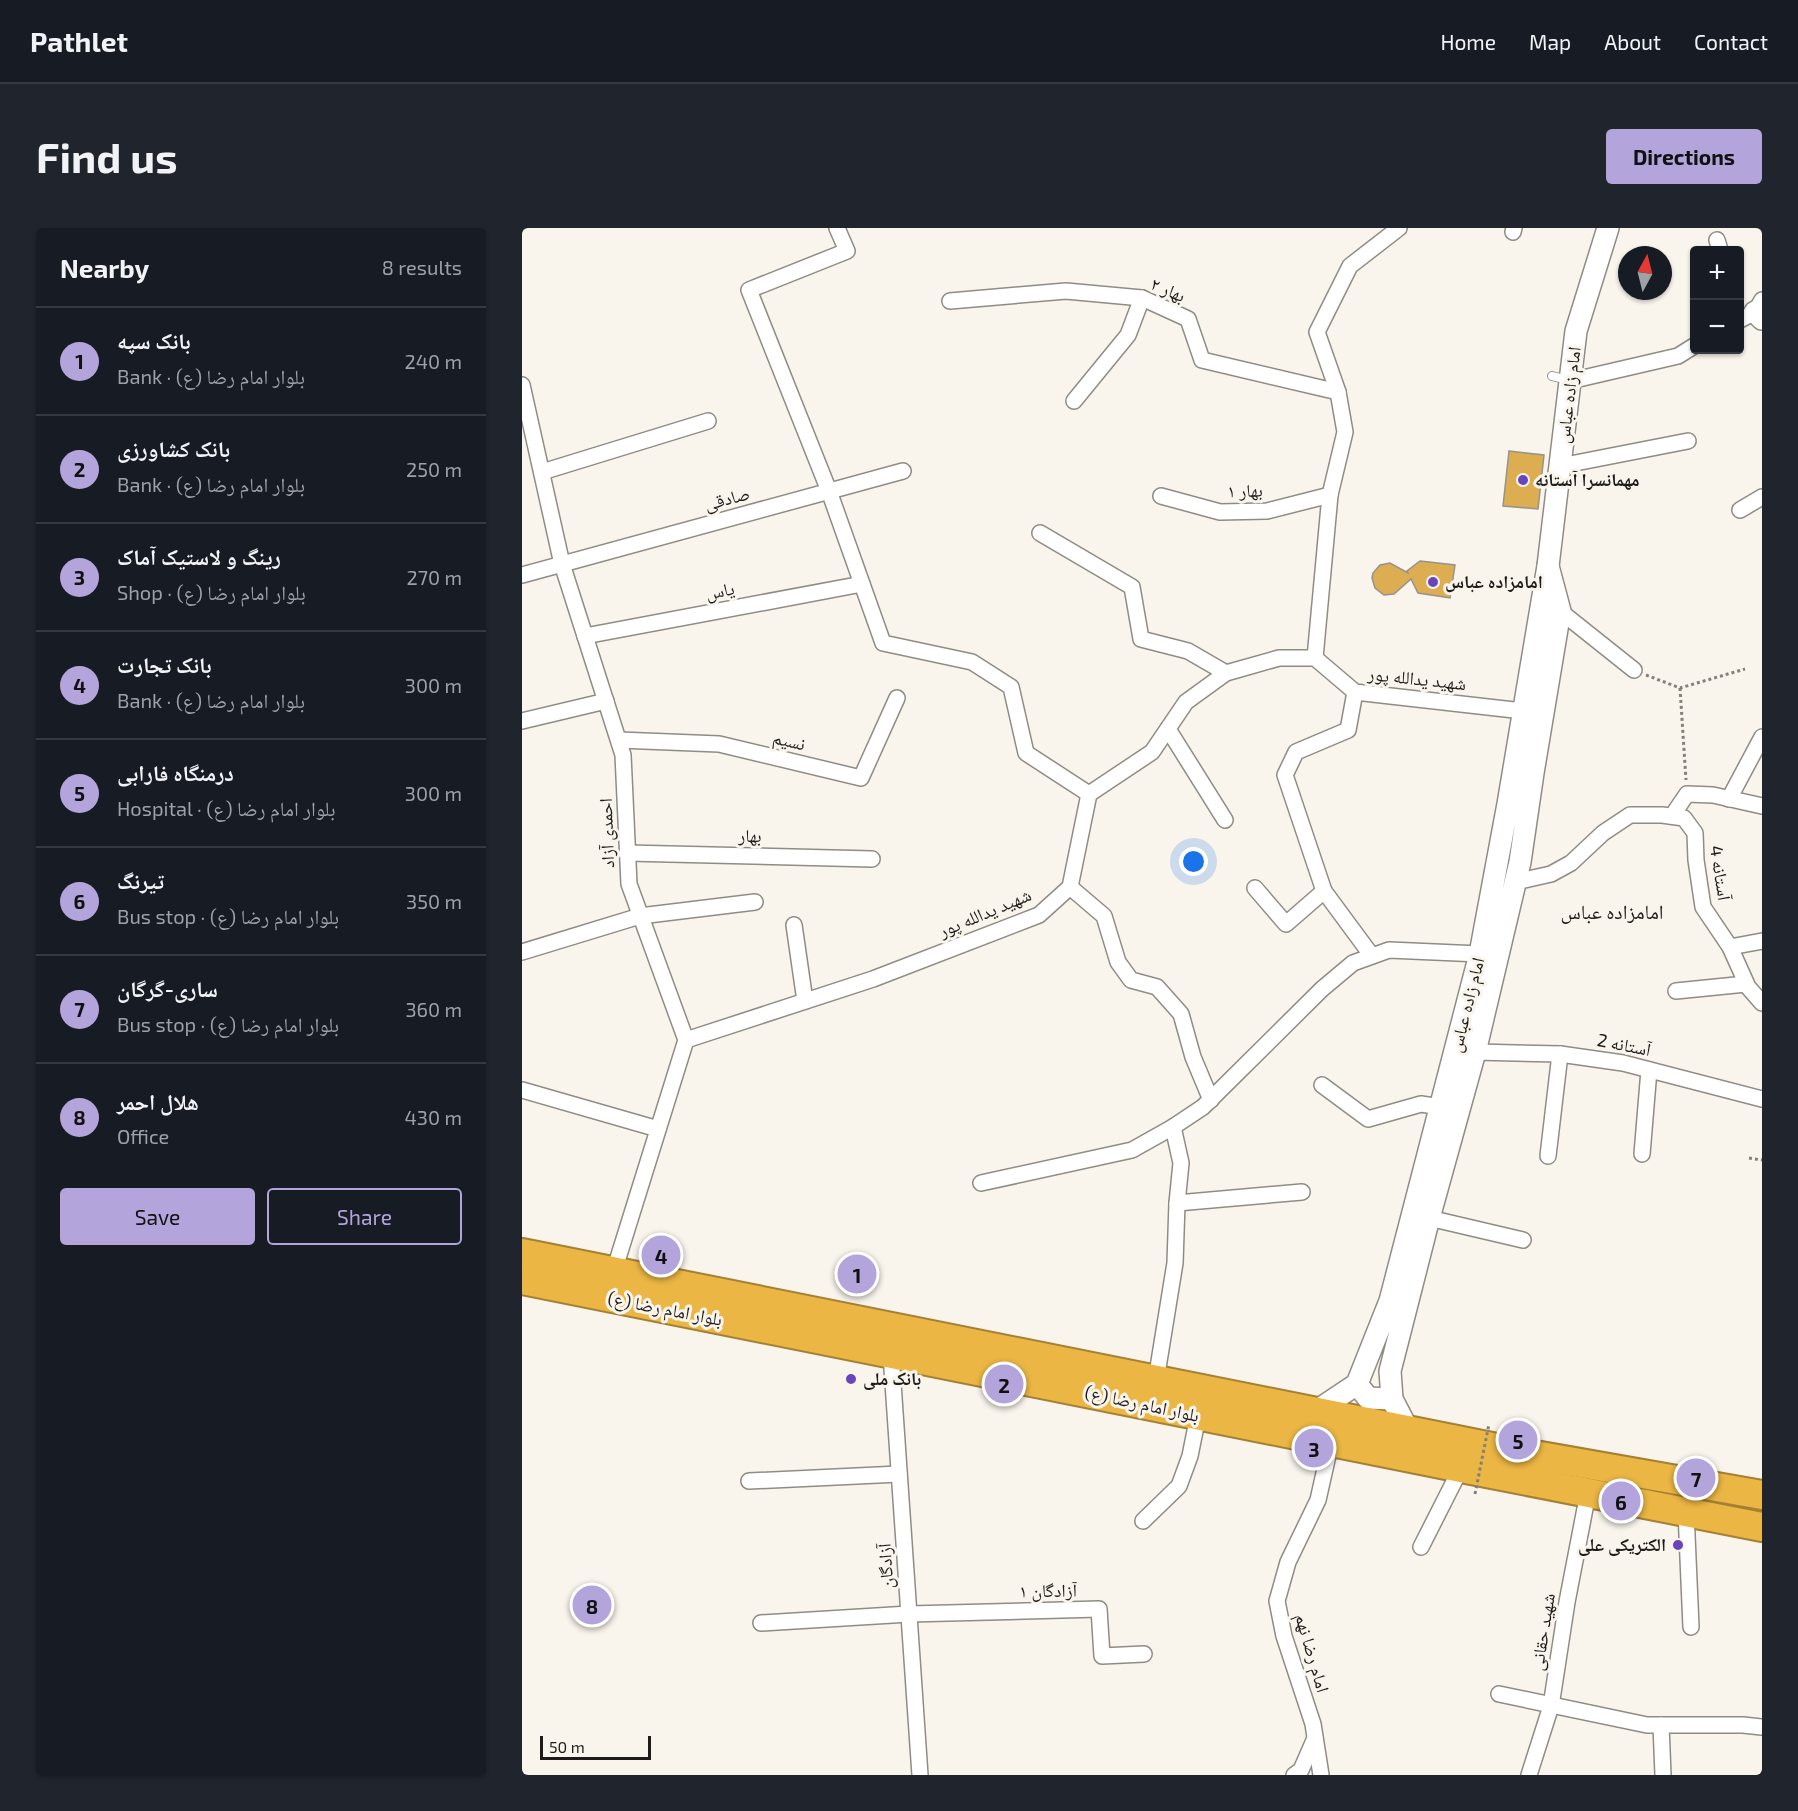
<!DOCTYPE html>
<meta charset="utf-8">
<style>
:root{--surface:#171b24;--page:#20242c;--text:#f1f3f6;--muted:#9ea1a6;--line:#363941;--accent:#b4a4dc}
body{margin:0;font-family:"Exo 2","Noto Naskh Arabic",sans-serif;background:var(--page);color:var(--text)}
.controls{position:absolute;right:18px;top:18px;display:grid;overflow:hidden;border-radius:6px;box-shadow:0 2px 4px #0004}
.controls button{width:54px;height:54px;display:grid;place-items:center;padding:0;border:0;border-bottom:2px solid var(--line);background:var(--surface);color:var(--text);font:30px sans-serif}
.compass{position:absolute;left:1096px;top:18px;width:54px;height:54px;border-radius:50%;background:var(--surface);box-shadow:0 2px 4px #0004;rotate:7deg}
.scale{position:absolute;left:18px;bottom:15px;width:111px;box-sizing:border-box;padding-left:6px;border:3px solid #1e1c1a;border-top:0;font-size:16px;line-height:21px;white-space:nowrap;color:#1e1c1a;-webkit-text-stroke:4px #f9f5ed;paint-order:stroke}
.you{position:absolute;left:672px;top:634px;width:21px;height:21px;margin:-15px;border:4px solid #fff;border-radius:50%;background:#1a73e8;box-shadow:0 0 0 9px #1a73e833}
.badge{display:grid;place-items:center;width:39px;height:39px;border-radius:50%;background:var(--accent);color:#111;font-size:20px;font-weight:700}
.pin{position:absolute;translate:-50% -50%;border:3px solid #fff;box-shadow:0 2px 6px #0006}
.list{margin:0;padding:0;list-style:none}
h2{display:flex;justify-content:space-between;align-items:center;height:78px;margin:0;padding:0 24px;font-size:26px}
h2 small{font-size:20px;font-weight:400;color:var(--muted)}
.list li{display:grid;grid-template-columns:39px 1fr auto;gap:18px;align-items:center;box-sizing:border-box;height:108px;padding:0 24px;border-top:2px solid var(--line)}
.list b{display:block;font-size:22px;white-space:nowrap}
.list p{margin:0;font-size:20px;white-space:nowrap;color:var(--muted)}
.list em{font-size:20px;font-style:normal;color:var(--muted)}
.actions{display:flex;gap:12px;padding:18px 24px}
.actions a{flex:1;padding:14px 0;border:2px solid var(--accent);border-radius:6px;text-align:center;font-size:21px;color:var(--accent)}
.actions .main{background:var(--accent);color:#111}
.map{position:relative;flex:none;width:1240px;height:1547px;overflow:hidden;border-radius:6px}
header{display:flex;align-items:center;gap:36px;box-sizing:border-box;height:84px;padding:0 30px;background:var(--surface);border-bottom:2px solid var(--line)}
header strong{font-size:28px}
nav{display:flex;gap:33px;margin-inline-start:auto;font-size:21px}
.intro{display:flex;align-items:center;justify-content:space-between;box-sizing:border-box;height:144px;padding:0 36px}
h1{margin:0;font-size:42px}
.button{padding:15px 27px;border-radius:6px;background:var(--accent);color:#111;font-size:21px;font-weight:700}
main{display:flex;gap:36px;padding:0 36px}
aside{flex:1;background:var(--surface);border-radius:6px;box-shadow:0 2px 4px #0004}
.map>svg:first-child{display:block}
</style>
<header>
<strong>Pathlet</strong>
<nav><a>Home</a><a>Map</a><a>About</a><a>Contact</a></nav>
</header>
<div class="intro"><h1>Find us</h1><a class="button">Directions</a></div>
<main>
<aside>
<h2>Nearby<small>8 results</small></h2>
<ul class="list">
<li><span class="badge">1</span><div><b>بانک سپه</b><p>Bank · بلوار امام رضا (ع)</p></div><em>240 m</em></li>
<li><span class="badge">2</span><div><b>بانک کشاورزی</b><p>Bank · بلوار امام رضا (ع)</p></div><em>250 m</em></li>
<li><span class="badge">3</span><div><b>رینگ و لاستیک آماک</b><p>Shop · بلوار امام رضا (ع)</p></div><em>270 m</em></li>
<li><span class="badge">4</span><div><b>بانک تجارت</b><p>Bank · بلوار امام رضا (ع)</p></div><em>300 m</em></li>
<li><span class="badge">5</span><div><b>درمنگاه فارابی</b><p>Hospital · بلوار امام رضا (ع)</p></div><em>300 m</em></li>
<li><span class="badge">6</span><div><b>تیرنگ</b><p>Bus stop · بلوار امام رضا (ع)</p></div><em>350 m</em></li>
<li><span class="badge">7</span><div><b>ساری-گرگان</b><p>Bus stop · بلوار امام رضا (ع)</p></div><em>360 m</em></li>
<li><span class="badge">8</span><div><b>هلال احمر</b><p>Office</p></div><em>430 m</em></li>
</ul>
<div class="actions"><a class="main">Save</a><a>Share</a></div>
</aside>
<div class="map">
<svg width="1240" height="1547" viewBox="0 0 1240 1547">
<rect width="100%" height="100%" fill="#f9f5ed"/>
<g fill="#dcae51" stroke="#96928c" stroke-width="1.5">
<path d="M987 223 1022 227 1016 281 981 278Z"/>
<path d="M898 333 933 337 928 370 896 365 889 351 872 366 862 367 853 360 850 350 851 345 858 337 868 335 886 345 885 343Z"/>
</g>
<g fill="none" stroke-linecap="round" stroke-linejoin="round">
<g stroke="#8f8c85" stroke-width="10">
<path id="lane" d="M1030 148 1046 152"/>
</g>
<g stroke="#8f8c85" stroke-width="18">
<g id="street">
<path d="M315 0 325 23 227 62 307 263 361 415 450 434 489 459 504 525 567 566"/>
<path d="M991 4 992 0"/>
<path d="M1195 12 1198 22"/>
<path d="M428 73 544 63 620 70 666 91 680 132 816 164"/>
<path d="M1218 92 1233 84 1240 72"/>
<path d="M1048 153 1156 128 1172 118"/>
<path d="M0 157 40 336 101 527 107 656 164 812 92 1043"/>
<path d="M552 173 606 107 620 70"/>
<path d="M1038 238 1166 213"/>
<path d="M20 244 186 193"/>
<path d="M639 268 698 284 745 283 808 267"/>
<path d="M1218 282 1240 269"/>
<path d="M518 305 610 359 619 411 666 423 704 445"/>
<path d="M0 347 381 243"/>
<path d="M1038 383 1112 442"/>
<path d="M63 408 340 356"/>
<path d="M793 430 808 267 823 204 816 164 795 104 828 38 877 0"/>
<path d="M833 464 826 502 774 524 763 547 802 663 850 728"/>
<path d="M0 493 84 473"/>
<path d="M646 501 703 592"/>
<path d="M97 512 197 516 339 550 375 470"/>
<path d="M1207 571 1240 509"/>
<path d="M1150 588 1165 566 1191 567 1240 578"/>
<path d="M105 625 350 631"/>
<path d="M993 654 1029 646 1049 635 1081 605 1108 587H1140L1162 590 1173 605 1174 632 1181 679 1208 719 1226 759 1240 775"/>
<path d="M548 659 582 688 596 734 609 752 635 759 659 786 671 829 689 872"/>
<path d="M733 660 764 696 802 663"/>
<path d="M272 697 283 773"/>
<path d="M1208 719 1240 713"/>
<path d="M0 724 118 688 233 674"/>
<path d="M1154 763 1224 756"/>
<path d="M164 812 351 751 517 687 548 659 567 566 630 524 664 474 704 445 757 430H793L833 464 1001 483"/>
<path d="M953 824 1038 826 1101 835 1240 871"/>
<path d="M800 857 846 891 899 876 919 879"/>
<path d="M0 862 136 901"/>
<path d="M1120 926 1127 842"/>
<path d="M1026 928 1038 826"/>
<path d="M459 955 610 922 651 899"/>
<path d="M655 975 780 964"/>
<path d="M907 990 1001 1012"/>
<path d="M369 1126 398 1547"/>
<path d="M634 1152 653 1035 655 975 659 935 651 899 681 879 800 761 831 735 867 722 958 726"/>
<path d="M227 1253 377 1246"/>
<path d="M1164 1284 1169 1399"/>
<path d="M621 1293 657 1258 668 1228 676 1188"/>
<path d="M899 1319 939 1240"/>
<path d="M239 1395 387 1386 577 1381 580 1428 622 1426"/>
<path d="M977 1466 1125 1497H1221L1240 1499"/>
<path d="M1139 1497 1141 1547"/>
<path d="M772 1547 779 1542 793 1510"/>
<path d="M799 1547 791 1496 762 1408 755 1373 766 1334 796 1272 809 1214"/>
<path d="M1007 1547 1029 1478 1045 1374 1066 1265"/>
</g>
</g>
<g stroke="#8f8c85" stroke-width="24">
<g id="secondary">
<path d="M1233 84 1240 91"/>
<path d="M1026 338 1054 103 1086 0"/>
<path d="M835 1156 846 1170 870 1171"/>
<path d="M793 1184 835 1156 868 1073 958 726 986 576 1026 338 1038 383 1011 545 998 634 953 824 907 990 868 1143 870 1171 886 1202"/>
</g>
</g>
<g stroke="#a38035" stroke-width="32">
<g id="highway">
<path d="M0 1025 990 1223 1240 1267"/>
<path d="M0 1052 939 1240 1240 1299"/>
</g>
</g>
<g stroke="#83807b" stroke-width="3" stroke-dasharray="3 3" stroke-linecap="butt">
<path d="M1124 447 1158 460 1223 441"/>
<path d="M1158 460 1164 552"/>
<path d="M1227 930 1240 932"/>
</g>
<use href="#lane" stroke="#fff" stroke-width="8"/>
<use href="#street" stroke="#fff" stroke-width="15"/>
<use href="#secondary" stroke="#fff" stroke-width="21"/>
<use href="#highway" stroke="#ebb643" stroke-width="28"/>
<path stroke="#83807b" stroke-width="3" stroke-dasharray="3 3" stroke-linecap="butt" d="M953 1266 967 1196"/>
</g>
<g fill="#6944bc" stroke="#f9f5ed" stroke-width="2">
<circle cx="1001" cy="252" r="6"/>
<circle cx="911" cy="354" r="6"/>
<circle cx="329" cy="1151" r="6"/>
<circle cx="1156" cy="1317" r="6"/>
</g>
<g text-anchor="middle" stroke-width="6" stroke-linejoin="round" paint-order="stroke">
<g font-size="18" fill="#1e1c1a" stroke="#f9f5ed">
<text transform="translate(646 62) rotate(23)" y="6">بهار ۲</text>
<text transform="translate(1047 167) rotate(-83)" y="6">امام زاده عباس</text>
<text transform="translate(723 263) rotate(-2)" y="6">بهار ۱</text>
<text transform="translate(205 271) rotate(-15)" y="6">صادقی</text>
<text transform="translate(198 363) rotate(-11)" y="6">یاس</text>
<text transform="translate(895 451) rotate(6)" y="6">شهید یدالله پور</text>
<text transform="translate(267 513) rotate(13)" y="6">نسیم</text>
<text transform="translate(85 605) rotate(-92)" y="6">احمدی آزاد</text>
<text transform="translate(228 608) rotate(1)" y="6">بهار</text>
<text transform="translate(1198 645) rotate(81)" y="6">آستانه 4</text>
<text transform="translate(463 685) rotate(-23)" y="6">شهید یدالله پور</text>
<text transform="translate(945 777) rotate(-76)" y="6">امام زاده عباس</text>
<text transform="translate(1102 817) rotate(11)" y="6">آستانه 2</text>
<text transform="translate(143 1081) rotate(11)" y="6">بلوار امام رضا (ع)</text>
<text transform="translate(620 1176) rotate(12)" y="6">بلوار امام رضا (ع)</text>
<text transform="translate(364 1338) rotate(-94)" y="6">آزادگان</text>
<text transform="translate(526 1363) rotate(-1)" y="6">آزادگان ۱</text>
<text transform="translate(1021 1404) rotate(-81)" y="6">شهید حقانی</text>
<text transform="translate(790 1425) rotate(74)" y="6">امام رضا نهم</text>
</g>
<g font-size="18" font-weight="bold" fill="#1e1c1a" stroke="#f9f5ed" text-anchor="start">
<text x="1013" y="258">مهمانسرا آستانه</text>
<text x="923" y="360">امامزاده عباس</text>
<text x="341" y="1157">بانک ملی</text>
<text x="1144" y="1323" text-anchor="end">الکتریکی علی</text>
</g>
<g font-size="20" fill="#1e1c1a" stroke="#f9f5ed">
<text x="1090" y="691">امامزاده عباس</text>
</g>
</g>
</svg>
<div class="controls">
<button>+</button>
<button>−</button>
</div>
<svg class="compass" viewBox="-18 -18 36 36"><path d="M0-13l5 13h-10z" fill="#e53935"/><path d="M0 13l5-13h-10z" fill="#9ea1a6"/></svg>
<div class="scale">50 m</div>
<div class="you"></div>
<div class="pin badge" style="left:335px;top:1046px">1</div>
<div class="pin badge" style="left:482px;top:1156px">2</div>
<div class="pin badge" style="left:792px;top:1220px">3</div>
<div class="pin badge" style="left:139px;top:1027px">4</div>
<div class="pin badge" style="left:996px;top:1212px">5</div>
<div class="pin badge" style="left:1099px;top:1273px">6</div>
<div class="pin badge" style="left:1174px;top:1250px">7</div>
<div class="pin badge" style="left:70px;top:1377px">8</div>
</div>
</main>
